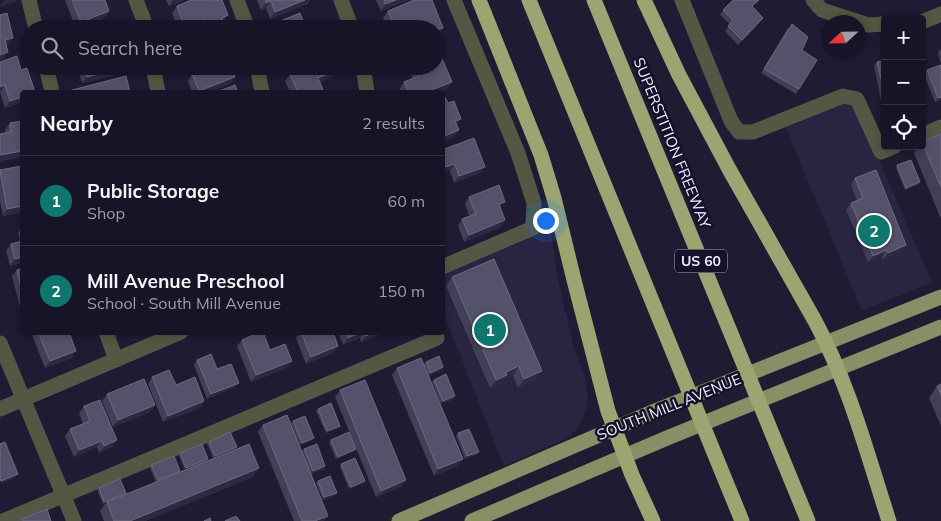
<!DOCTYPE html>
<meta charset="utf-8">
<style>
:root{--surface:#161426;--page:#1f1d2e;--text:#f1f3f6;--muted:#9e9ea7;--line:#353343;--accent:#0f766e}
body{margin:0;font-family:Mulish,sans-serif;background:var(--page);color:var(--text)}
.controls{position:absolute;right:15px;top:15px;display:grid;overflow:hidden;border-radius:5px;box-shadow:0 2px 8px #0003}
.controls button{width:45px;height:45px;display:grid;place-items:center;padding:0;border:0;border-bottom:1px solid var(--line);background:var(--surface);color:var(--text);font:25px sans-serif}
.compass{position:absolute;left:821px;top:15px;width:45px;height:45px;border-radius:50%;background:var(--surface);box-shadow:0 2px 8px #0003;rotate:248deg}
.you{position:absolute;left:545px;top:220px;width:18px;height:18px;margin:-12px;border:4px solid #fff;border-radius:50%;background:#1a73e8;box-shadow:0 0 0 8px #1a73e833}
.badge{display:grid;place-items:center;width:32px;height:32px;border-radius:50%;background:var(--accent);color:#fff;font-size:16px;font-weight:700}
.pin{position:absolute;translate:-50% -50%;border:2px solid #fff;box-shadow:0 1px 5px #0006}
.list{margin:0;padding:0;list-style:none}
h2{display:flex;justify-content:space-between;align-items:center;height:65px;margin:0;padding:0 20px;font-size:21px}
h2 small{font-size:16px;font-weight:400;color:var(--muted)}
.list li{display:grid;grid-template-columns:32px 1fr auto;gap:15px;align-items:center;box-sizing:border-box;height:90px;padding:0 20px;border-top:1px solid var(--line)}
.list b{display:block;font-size:19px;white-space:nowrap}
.list p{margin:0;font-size:16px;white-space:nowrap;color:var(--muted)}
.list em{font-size:16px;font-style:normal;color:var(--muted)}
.icon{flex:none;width:28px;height:28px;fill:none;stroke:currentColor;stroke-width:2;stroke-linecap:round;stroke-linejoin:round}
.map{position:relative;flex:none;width:941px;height:521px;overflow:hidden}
.search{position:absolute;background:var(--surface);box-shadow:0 2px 8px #0003;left:20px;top:20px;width:425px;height:55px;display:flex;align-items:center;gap:12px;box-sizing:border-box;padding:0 18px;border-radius:28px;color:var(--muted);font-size:19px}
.panel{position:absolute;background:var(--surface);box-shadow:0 2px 8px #0003;left:20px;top:90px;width:425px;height:245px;border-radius:5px}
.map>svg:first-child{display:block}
</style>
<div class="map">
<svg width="941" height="521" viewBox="0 0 941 521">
<rect width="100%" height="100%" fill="#1e1b33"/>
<g fill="#282442">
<path d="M844 102 856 107 932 282 862 311 786 128Z"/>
<path d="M543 231H551L558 279 574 348 585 377 588 400 585 412 578 429 565 439 504 466 443 312V271Z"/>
</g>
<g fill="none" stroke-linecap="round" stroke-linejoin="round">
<g stroke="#535743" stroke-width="15">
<path d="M29 0 36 29"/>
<path d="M136 0 143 18 145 29"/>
<path d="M237 0 248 29"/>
<path d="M341 0 352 29"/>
<path d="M682 0 731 121 739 132H753L843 96 857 99 881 152 895 146"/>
<path d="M813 0 822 10 868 25 885 24"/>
<path d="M922 22 941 14"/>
<path d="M46 66 52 92"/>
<path d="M153 66 158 92"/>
<path d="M257 66 262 92"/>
<path d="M363 66 367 92"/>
<path d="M922 135 941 127"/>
<path d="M442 267 533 228 534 203 518 153 454 0"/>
<path d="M106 332 116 360"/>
<path d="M0 343 74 521"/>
<path d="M0 409 181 332"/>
<path d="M3 521 437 338"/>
</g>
<g stroke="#878f65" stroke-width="15">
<path d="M399 521 655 411 941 297"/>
<path d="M472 521 667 438 941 327"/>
</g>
<g stroke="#9ca572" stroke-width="15">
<path d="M479 0 541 155 554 198 574 280 608 411 632 475 653 521"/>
<path d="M529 0 742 521"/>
<path d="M594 0 808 521"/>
<path d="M644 0 679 75 729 169 815 321C849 384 867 453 889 521"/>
</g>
</g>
<g fill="#423f58">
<path d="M65 0H105L109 11 104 18 76 29Z"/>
<path d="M166 0H185L169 6Z"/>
<path d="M257 0H310L307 4 270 19 266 8 261 10Z"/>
<path d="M376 0H408L381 11Z"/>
<path d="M177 6 224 22 226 28 225 29H200L199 26 192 29H178L172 13Z"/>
<path d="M753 7 763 18 760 22 738 45 725 31 730 24 720 15 723 10Z"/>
<path d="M388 11 443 28 438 35 436 29H387L383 18Z"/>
<path d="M278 22 306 29H273Z"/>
<path d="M788 28 802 50 799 89 796 94 761 73Z"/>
<path d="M941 49V64L938 53Z"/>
<path d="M885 60V100H881L874 66 877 62Z"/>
<path d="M0 62 21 70 22 102 5 108 0 92Z"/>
<path d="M77 66H124L120 74 82 83Z"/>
<path d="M198 66H231L235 77 230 84 208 92H192L188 81 192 74 200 71Z"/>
<path d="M291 66H335L337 70 332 77 320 82 324 92H290L285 81 290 75 288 70Z"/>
<path d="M408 66H436L447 89 439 92H401L400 88 404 82 412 78Z"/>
<path d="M927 70 941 100 935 102 924 75Z"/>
<path d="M22 121V157L0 161 5 133V130L10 123Z"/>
<path d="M941 134V219L914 153 919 146H922V141Z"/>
<path d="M442 150 485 167 480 173 454 183Z"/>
<path d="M897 165 918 185 905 190 896 168Z"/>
<path d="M22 166V212L3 216 0 201V170Z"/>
<path d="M855 178 906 245 901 252 883 260 882 257 868 262 846 210 851 203 857 200 851 185Z"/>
<path d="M469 197 505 202 500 208 505 220 501 227 464 242 458 226 462 219 469 216 465 204Z"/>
<path d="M22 226V263L10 266 6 251 11 244 20 242 18 233Z"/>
<path d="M22 268V311H21L12 276 17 270Z"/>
<path d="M452 277 535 380 518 388 513 375 505 378 501 383 490 388 446 286Z"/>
<path d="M31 332H69L72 358 45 368Z"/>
<path d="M300 332H333L338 346 333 353 306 364 296 338Z"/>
<path d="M338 332H382L381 334 361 342 360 338 343 345Z"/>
<path d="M242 340 270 350 292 361 287 368 251 382 237 346Z"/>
<path d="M197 360 217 369 235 387 207 399 194 365Z"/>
<path d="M426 362 443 367 442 370 429 376 458 466 434 476 392 375 397 368 424 364Z"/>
<path d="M152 377 176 385 204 401 200 408 163 422 148 384Z"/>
<path d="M434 380 455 396 454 399 441 404 432 382Z"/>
<path d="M941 384V426L929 398 937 386Z"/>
<path d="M340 390 406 480 401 487 376 497 335 397Z"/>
<path d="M107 394 155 405 150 412 113 427 102 401Z"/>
<path d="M84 406 117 440 112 447 99 453 97 447 74 457 65 436 70 429 83 424 79 413Z"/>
<path d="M318 409 340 426 339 428 326 433 316 411Z"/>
<path d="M293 421 314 438 312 440 300 445 291 423Z"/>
<path d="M263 425 324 521H294L258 432Z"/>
<path d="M458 433 477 454 465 459 456 436Z"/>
<path d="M331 440 354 451 336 459 329 442Z"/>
<path d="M209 442 235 449 213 458 207 444Z"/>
<path d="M304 449 324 469 311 474 302 451Z"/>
<path d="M180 453 207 461 259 468 253 477 145 521H104L100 511 106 503 103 504 97 490 99 488 125 495 156 482 150 468 151 465 179 473 185 470 179 456Z"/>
<path d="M341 464 363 483 349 489 340 467Z"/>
<path d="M318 481 337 493 335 495 323 500 316 483Z"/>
</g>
<g fill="#2c2942">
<path d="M5 0H17L15 2 0 7V5L3 1Z"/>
<path d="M173 0H185L169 6Z"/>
<path d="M305 0H310L307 4 270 19 275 12Z"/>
<path d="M396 0H408L381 11 385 4Z"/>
<path d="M271 1 266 8 261 10 266 3Z"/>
<path d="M109 11 104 18 76 29 81 22Z"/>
<path d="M228 15 223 22 222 18Z"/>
<path d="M763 18 760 22 738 45 742 40Z"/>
<path d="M204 19 199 26 192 29H183L185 27Z"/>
<path d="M409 23 405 29H394L395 28Z"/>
<path d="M443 28 438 35H436V30Z"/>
<path d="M13 38 8 45 0 47 5 40Z"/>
<path d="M8 52 3 59 0 60V55Z"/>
<path d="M125 67 120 74 82 83 87 77Z"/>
<path d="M337 70 332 77 313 85 318 78Z"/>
<path d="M235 77 230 84 208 92H198L199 91Z"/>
<path d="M452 82 447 89 439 92H426Z"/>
<path d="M5 85 0 92V87Z"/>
<path d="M22 97V102L5 108 10 101Z"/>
<path d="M941 97V100L935 102 938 98Z"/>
<path d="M461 119 456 125 455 121Z"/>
<path d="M459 130 454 137 442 142V137Z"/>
<path d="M22 151V157L0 161V155Z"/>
<path d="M455 164 450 170 442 173V168Z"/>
<path d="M485 167 480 173 454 183 459 176Z"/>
<path d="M920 182 918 185 905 190 906 188Z"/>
<path d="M505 202 500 208 499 204Z"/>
<path d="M22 206V212L3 216 7 209Z"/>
<path d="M505 220 501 227 464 242 469 235Z"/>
<path d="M906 245 901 252 883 260 888 253Z"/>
<path d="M886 250 882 257 868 262 873 256Z"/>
<path d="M22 257V263L10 266 15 259Z"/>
<path d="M362 332H364L360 338 343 345 348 338Z"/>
<path d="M374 332H382L381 334 361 342 366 336Z"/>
<path d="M338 346 333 353 306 364 311 357Z"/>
<path d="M76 351 72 358 45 368 50 361Z"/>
<path d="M292 361 287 368 251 382 256 375Z"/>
<path d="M519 366 513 375 505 378 501 383 490 388 496 380 506 372Z"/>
<path d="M443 367 442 370 429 376 430 373Z"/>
<path d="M542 371 535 380 518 388 524 379Z"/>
<path d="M239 383 235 387 207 399 211 394Z"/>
<path d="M455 396 454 399 441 404 443 401Z"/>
<path d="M204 401 200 408 163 422 168 416Z"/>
<path d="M155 405 150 412 113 427 118 420Z"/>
<path d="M340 426 339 428 326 433 327 431Z"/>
<path d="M314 438 312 440 300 445 302 443Z"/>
<path d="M117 440 112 447 99 453 104 446Z"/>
<path d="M102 441 97 447 74 457 79 450Z"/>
<path d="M237 447 235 449 213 458 215 456Z"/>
<path d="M356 449 354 451 336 459 338 457Z"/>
<path d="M479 452 477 454 465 459 467 456Z"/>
<path d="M208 459 207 462 185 471 186 468Z"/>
<path d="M463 459 458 466 434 476 438 469Z"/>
<path d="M325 466 324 469 311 474 313 471Z"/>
<path d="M259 468 253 477 145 521H130Z"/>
<path d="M180 471 178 473 156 483 158 480Z"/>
<path d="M18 474 15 478 0 484 1 481Z"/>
<path d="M406 480 401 487 376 497 381 491Z"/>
<path d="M365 481 363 483 349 489 351 487Z"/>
<path d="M126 493 125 495 103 504 104 502Z"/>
<path d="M337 493 335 495 323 500 324 497Z"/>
<path d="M328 516 324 521H315Z"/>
</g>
<g fill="#54526a" stroke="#6c6a81">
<path d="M72 0H105L109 11 81 22Z"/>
<path d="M191 0H214V1L222 0 228 15 222 18 226 28 224 29H208L204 19 185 27 177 6Z"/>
<path d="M265 0H305L275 12 271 1 266 3Z"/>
<path d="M384 0H396L385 4Z"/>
<path d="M414 0H432L443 28 436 30V29H411L409 23 395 28 388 11Z"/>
<path d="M733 0H759L752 6 763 18 742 40 728 26 733 20 723 10Z"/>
<path d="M7 13 13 38 5 40 8 52 0 55V15Z"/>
<path d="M300 13 306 29H280L278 22Z"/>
<path d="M792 24 808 37 802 50 817 60 799 89 764 69Z"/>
<path d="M322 26 323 29H314Z"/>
<path d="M438 49 452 82 426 92H409L404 82 419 76 415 66H436V50Z"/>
<path d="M17 56 21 70 27 68 35 92H22V97L10 101 5 85 0 87V62Z"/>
<path d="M885 60V96L877 62Z"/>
<path d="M941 65V97L938 98 927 70Z"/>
<path d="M84 66H124L125 67 87 77Z"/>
<path d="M205 66H231L235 77 199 91 192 74 206 69Z"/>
<path d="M294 66H335L337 70 318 78 324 92H304V91L298 92 290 74 296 72Z"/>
<path d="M126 76 130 92H73L72 90Z"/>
<path d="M235 85 238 92H217Z"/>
<path d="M444 95 448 103 454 101 461 119 455 121 459 130 442 137V96Z"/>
<path d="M22 121V151L0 155V134L11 132 10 123Z"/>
<path d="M941 134V187L922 142Z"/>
<path d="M474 138 485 167 459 176 455 164 442 168V150Z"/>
<path d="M911 160 920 182 906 188 897 165Z"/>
<path d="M22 166V206L7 209 0 170Z"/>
<path d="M876 170 906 245 888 253 886 250 873 256 851 203 863 198 855 178Z"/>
<path d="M499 185 505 202 499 204 505 220 469 235 462 219 476 214 469 197Z"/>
<path d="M22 241V257L15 259 11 244Z"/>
<path d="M494 259 542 371 524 379 519 366 506 372 507 375 496 380 452 277Z"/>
<path d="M22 268V291L17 270Z"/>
<path d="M38 332H69L76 351 50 361Z"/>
<path d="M260 332H263L270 350 285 344 292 361 256 375 242 340Z"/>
<path d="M301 332H333L338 346 311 357Z"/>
<path d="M346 332H362L348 338Z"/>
<path d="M365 332H374L366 336Z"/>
<path d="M211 354 217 369 231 364 239 383 211 394 197 360Z"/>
<path d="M439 356 443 367 430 373 426 362Z"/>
<path d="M421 358 463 459 438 469 397 368Z"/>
<path d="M169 370 176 385 195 377 204 401 168 416 152 377Z"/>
<path d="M446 374 455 396 443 401 434 380Z"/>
<path d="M144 379 155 405 118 420 107 394Z"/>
<path d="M365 380 406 480 381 491 340 390Z"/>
<path d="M941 384V395L937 386Z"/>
<path d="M100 400 117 440 104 446 102 441 79 450 70 429 90 421 84 406Z"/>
<path d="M331 403 340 426 327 431 318 409Z"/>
<path d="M287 415 328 516 315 521H302L263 425Z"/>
<path d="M305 416 314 438 302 443 293 421Z"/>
<path d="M469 429 479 452 467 456 458 433Z"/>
<path d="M230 432 237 447 215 456 209 442Z"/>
<path d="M349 432 356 449 338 457 331 440Z"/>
<path d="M5 442 18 474 1 481 0 478V444Z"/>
<path d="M202 444 208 459 186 468 180 453Z"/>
<path d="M249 444 259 468 130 521H114L107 502Z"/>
<path d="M317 444 325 466 313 471 304 449Z"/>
<path d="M174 456 180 471 158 480 151 465Z"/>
<path d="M355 458 365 481 351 487 341 464Z"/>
<path d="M330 476 337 493 324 497 318 481Z"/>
<path d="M120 479 126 493 104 502 99 488Z"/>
<path d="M47 509 51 521H23L22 519Z"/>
<path d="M236 516 240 521H225Z"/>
<path d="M210 518 211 521H204Z"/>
</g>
<g text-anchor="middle" stroke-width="5" stroke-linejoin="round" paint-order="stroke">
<rect fill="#151129" stroke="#adabbe" stroke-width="1" x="675" y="249.5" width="52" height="23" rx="4"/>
<g font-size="14" font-weight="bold" fill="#eeedfe">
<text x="701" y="266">US 60</text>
</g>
<g font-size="15" fill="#eeedfe" stroke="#151129">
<text transform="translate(672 143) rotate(68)" y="5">SUPERSTITION FREEWAY</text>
<text transform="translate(669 407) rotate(-22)" y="5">SOUTH MILL AVENUE</text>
</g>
</g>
</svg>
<div class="controls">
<button>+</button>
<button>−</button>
<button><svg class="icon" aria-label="locate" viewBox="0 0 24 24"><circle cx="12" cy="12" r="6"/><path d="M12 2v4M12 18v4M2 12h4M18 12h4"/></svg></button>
</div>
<svg class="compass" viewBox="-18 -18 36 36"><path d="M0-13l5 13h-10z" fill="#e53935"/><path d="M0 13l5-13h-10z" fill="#9e9ea7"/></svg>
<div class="you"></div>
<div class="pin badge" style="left:490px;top:330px">1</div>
<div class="pin badge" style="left:874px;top:231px">2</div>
<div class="search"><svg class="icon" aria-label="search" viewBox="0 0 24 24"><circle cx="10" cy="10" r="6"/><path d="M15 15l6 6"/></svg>Search here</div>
<section class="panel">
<h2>Nearby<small>2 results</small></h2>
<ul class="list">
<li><span class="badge">1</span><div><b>Public Storage</b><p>Shop</p></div><em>60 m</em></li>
<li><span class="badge">2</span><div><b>Mill Avenue Preschool</b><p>School · South Mill Avenue</p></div><em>150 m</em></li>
</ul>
</section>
</div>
